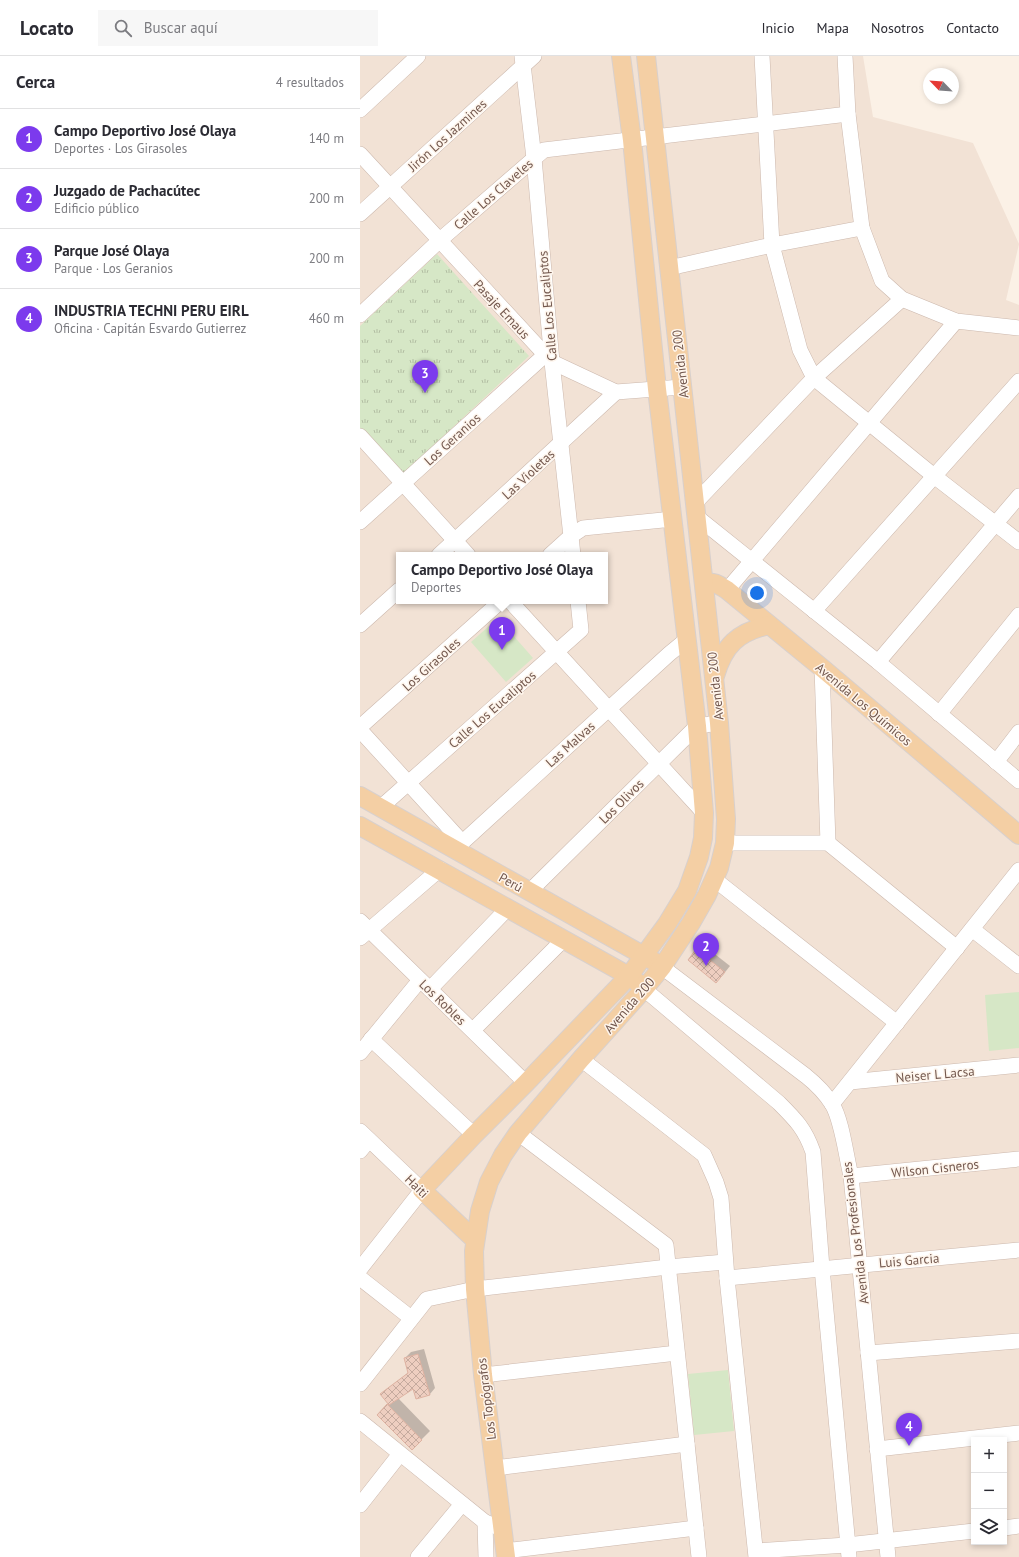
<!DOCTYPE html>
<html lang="es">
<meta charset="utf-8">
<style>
:root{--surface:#fff;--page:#f7f7f7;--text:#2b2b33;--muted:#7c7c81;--line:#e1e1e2;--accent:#7c3aed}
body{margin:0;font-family:"PT Sans",sans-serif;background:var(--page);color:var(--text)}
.controls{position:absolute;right:12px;bottom:12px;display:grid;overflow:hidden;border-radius:0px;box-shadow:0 2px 6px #0003}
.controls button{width:36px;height:36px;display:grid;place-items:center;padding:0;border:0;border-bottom:1px solid var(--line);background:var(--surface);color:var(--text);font:20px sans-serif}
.compass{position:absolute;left:563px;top:12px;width:36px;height:36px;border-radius:50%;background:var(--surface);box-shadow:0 2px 6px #0003;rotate:295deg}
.you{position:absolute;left:397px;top:537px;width:14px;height:14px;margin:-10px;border:3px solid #fff;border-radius:50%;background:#1a73e8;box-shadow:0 0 0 6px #1a73e833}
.badge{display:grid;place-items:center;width:26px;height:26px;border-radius:50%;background:var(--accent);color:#fff;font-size:13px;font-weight:700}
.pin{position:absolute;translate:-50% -33px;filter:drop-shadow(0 1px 2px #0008)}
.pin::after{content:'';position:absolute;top:21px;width:14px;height:12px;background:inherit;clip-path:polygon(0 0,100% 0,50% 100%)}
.popup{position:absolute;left:36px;top:496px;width:212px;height:52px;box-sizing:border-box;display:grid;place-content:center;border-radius:0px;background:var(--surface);filter:drop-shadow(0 1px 3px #0005);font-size:13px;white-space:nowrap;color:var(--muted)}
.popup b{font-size:15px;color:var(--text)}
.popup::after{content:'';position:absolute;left:50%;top:100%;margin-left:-8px;border:8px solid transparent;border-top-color:var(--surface)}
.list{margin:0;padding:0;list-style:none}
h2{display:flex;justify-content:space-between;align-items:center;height:52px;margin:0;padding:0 16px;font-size:17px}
h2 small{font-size:13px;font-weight:400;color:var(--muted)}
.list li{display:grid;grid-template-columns:26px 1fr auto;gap:12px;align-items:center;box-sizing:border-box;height:60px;padding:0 16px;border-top:1px solid var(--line)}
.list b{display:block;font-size:15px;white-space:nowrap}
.list p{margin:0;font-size:13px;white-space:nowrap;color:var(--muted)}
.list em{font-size:13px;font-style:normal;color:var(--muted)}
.icon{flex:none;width:22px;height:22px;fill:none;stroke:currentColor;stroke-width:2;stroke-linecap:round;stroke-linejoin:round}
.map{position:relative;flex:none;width:659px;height:1501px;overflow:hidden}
header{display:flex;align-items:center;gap:24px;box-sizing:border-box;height:56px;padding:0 20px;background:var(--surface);border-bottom:1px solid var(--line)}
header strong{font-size:19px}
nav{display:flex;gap:22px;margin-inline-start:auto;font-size:14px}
.search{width:280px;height:36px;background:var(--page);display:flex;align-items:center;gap:10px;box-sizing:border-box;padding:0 14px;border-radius:0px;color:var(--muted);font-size:15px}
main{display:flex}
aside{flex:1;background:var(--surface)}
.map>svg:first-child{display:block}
</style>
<header>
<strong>Locato</strong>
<div class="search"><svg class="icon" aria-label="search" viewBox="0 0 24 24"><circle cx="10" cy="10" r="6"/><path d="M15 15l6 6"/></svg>Buscar aquí</div>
<nav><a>Inicio</a><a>Mapa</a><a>Nosotros</a><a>Contacto</a></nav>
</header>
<main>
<aside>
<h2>Cerca<small>4 resultados</small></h2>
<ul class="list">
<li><span class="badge">1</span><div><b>Campo Deportivo José Olaya</b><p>Deportes · Los Girasoles</p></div><em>140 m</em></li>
<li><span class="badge">2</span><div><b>Juzgado de Pachacútec</b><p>Edificio público</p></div><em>200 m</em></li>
<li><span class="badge">3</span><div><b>Parque José Olaya</b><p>Parque · Los Geranios</p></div><em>200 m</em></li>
<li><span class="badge">4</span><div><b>INDUSTRIA TECHNI PERU EIRL</b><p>Oficina · Capitán Esvardo Gutierrez</p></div><em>460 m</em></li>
</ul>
</aside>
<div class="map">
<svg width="659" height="1501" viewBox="0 0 659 1501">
<defs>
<pattern id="park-tufts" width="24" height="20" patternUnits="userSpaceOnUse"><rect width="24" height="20" fill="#d6e7c6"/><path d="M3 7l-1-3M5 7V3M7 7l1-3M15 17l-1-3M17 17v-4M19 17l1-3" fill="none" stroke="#b2bea3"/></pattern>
<pattern id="building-cross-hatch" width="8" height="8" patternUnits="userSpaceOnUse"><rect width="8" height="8" fill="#eecec0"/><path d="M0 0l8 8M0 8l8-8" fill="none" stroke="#c5aa9e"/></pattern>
</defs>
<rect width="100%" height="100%" fill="#fbf1e6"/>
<path fill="#f2e2d5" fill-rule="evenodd" d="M0 0H503L513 61 613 87 659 188 646 244 659 249V1501H0ZM39 499H245V545H39ZM614 1384H644V1486H614Z"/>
<path fill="url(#park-tufts)" d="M77 198 169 300 42 419 0 374V270Z"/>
<g fill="#d6e7c6">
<path d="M138 562 173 602 146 626 111 586Z"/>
<path d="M659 936V992L629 995 625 939Z"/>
<path d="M368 1314 374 1375 334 1379 328 1318Z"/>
</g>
<g fill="#0003">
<path d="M342 888 370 910 362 920 337 894Z"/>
<path d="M64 1293 75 1332 70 1338 53 1331 38 1342 70 1375 52 1393 18 1359 29 1348 21 1338 49 1316 45 1302 51 1296Z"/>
</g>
<g fill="url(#building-cross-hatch)" stroke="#dfb3a2">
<path d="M336 893 365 916 356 927 328 904Z"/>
<path d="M58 1298 70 1339 56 1343 53 1333 29 1349 20 1338 48 1317 44 1302Z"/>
<path d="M27 1348 62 1384 52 1394 17 1359Z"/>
</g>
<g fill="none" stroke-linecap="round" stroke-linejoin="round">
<g stroke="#ccb8ad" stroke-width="16">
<g id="minor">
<path d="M162 0 174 102 192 306 213 499"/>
<path d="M402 0 412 189 440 294 454 322 574 420 659 486"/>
<path d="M485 0 488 58 502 172 522 225 542 243 596 265 659 272"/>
<path d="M0 54 58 0"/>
<path d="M0 98 192 306 256 336 322 331"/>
<path d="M0 158 174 0"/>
<path d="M309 212 412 189 502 172"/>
<path d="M0 259 80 184 184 94 488 58"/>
<path d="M0 380 108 499"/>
<path d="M335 447 454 322 542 243"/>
<path d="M337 461 518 606 659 725"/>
<path d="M0 466 185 299"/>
<path d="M79 499 256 336"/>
<path d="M190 499 211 480 223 472 313 463"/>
<path d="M367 534 596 265"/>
<path d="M150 545 344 757"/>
<path d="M454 555 659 325"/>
<path d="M0 569 39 534"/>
<path d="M518 606 659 440"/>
<path d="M462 612 468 787"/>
<path d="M579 658 659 559"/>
<path d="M0 671 141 545"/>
<path d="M0 674 102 786"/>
<path d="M636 706 659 676"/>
<path d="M20 752 221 574 218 545"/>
<path d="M365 787H468L597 892"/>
<path d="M94 794 309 598 326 584"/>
<path d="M354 823 537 967"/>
<path d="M169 836 337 670 359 667"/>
<path d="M0 865 166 1027"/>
<path d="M612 873 659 910"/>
<path d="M0 882 80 813"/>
<path d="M302 911 446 1020C456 1028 465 1037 472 1048 482 1064 486 1100 491 1120L528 1501"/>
<path d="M70 933 148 852"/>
<path d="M284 933 419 1047C436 1064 445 1073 453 1096L462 1212 489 1501"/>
<path d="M113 974 204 883"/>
<path d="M11 983 114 1079"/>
<path d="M0 997 60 924"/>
<path d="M221 1003 344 1099 356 1126 361 1142 367 1222 396 1501"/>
<path d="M490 1026 659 1009"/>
<path d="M472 1048 659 814"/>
<path d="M0 1075 62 1134 0 1213"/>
<path d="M158 1077 306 1189 339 1501"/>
<path d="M0 1095 9 1084"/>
<path d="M491 1120 659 1103"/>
<path d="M0 1222 51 1262"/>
<path d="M367 1222 659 1194"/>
<path d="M508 1297 659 1285"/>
<path d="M123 1319 317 1297"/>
<path d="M0 1328 67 1243 115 1233 308 1211 365 1206"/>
<path d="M0 1365 125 1466 142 1473"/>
<path d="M517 1393 659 1377"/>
<path d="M135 1412 327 1388"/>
<path d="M0 1449 40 1398"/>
<path d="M125 1466 126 1501"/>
<path d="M644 1472 659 1470"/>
<path d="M145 1495 336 1472"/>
<path d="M396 1495 487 1489 614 1475"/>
<path d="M58 1501 102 1448"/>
</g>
</g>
<g stroke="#d8d0cd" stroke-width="20">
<g id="major">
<path d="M345 527C354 525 359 529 367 534L462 612 659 779"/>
<path d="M355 620C364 589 378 576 409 569"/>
<path d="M0 740 295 906"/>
<path d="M0 770 269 920 278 927"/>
<path d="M115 1184 62 1134 114 1079 166 1027 269 920 307 868 327 835 339 801 343 782 344 757 337 670 297 333 272 84 261 0"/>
<path d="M146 1501 123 1319 115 1233 114 1195 120 1155 129 1126 143 1099 158 1077 221 1003 284 933 302 911 331 867 347 839 359 812 365 787 366 763 359 667 286 0"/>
</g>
</g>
<use href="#minor" stroke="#fff" stroke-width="15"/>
<use href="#major" stroke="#f4cfa4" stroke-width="18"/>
</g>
<g text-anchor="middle" stroke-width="3" stroke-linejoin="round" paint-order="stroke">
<g font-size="13" fill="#72574d" stroke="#fef5ec">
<text transform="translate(87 79) rotate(-42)" y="5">Jirón Los Jazmines</text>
<text transform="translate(133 138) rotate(-41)" y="5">Calle Los Claveles</text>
<text transform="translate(187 250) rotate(-95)" y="5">Calle Los Eucaliptos</text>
<text transform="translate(142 253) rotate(47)" y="5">Pasaje Emaus</text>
<text transform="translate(320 308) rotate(-96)" y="5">Avenida 200</text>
<text transform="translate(92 383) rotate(-42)" y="5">Los Geranios</text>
<text transform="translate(168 418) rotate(-43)" y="5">Las Violetas</text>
<text transform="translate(71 608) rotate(-42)" y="5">Los Girasoles</text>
<text transform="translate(355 630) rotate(-96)" y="5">Avenida 200</text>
<text transform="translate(504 648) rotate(40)" y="5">Avenida Los Químicos</text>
<text transform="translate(132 653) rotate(-41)" y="5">Calle Los Eucaliptos</text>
<text transform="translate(210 688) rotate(-42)" y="5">Las Malvas</text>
<text transform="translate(261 745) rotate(-45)" y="5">Los Olivos</text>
<text transform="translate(151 826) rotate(29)" y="5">Perú</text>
<text transform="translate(83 946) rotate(44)" y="5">Los Robles</text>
<text transform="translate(269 949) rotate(-49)" y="5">Avenida 200</text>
<text transform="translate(575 1018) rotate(-5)" y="5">Neiser L Lacsa</text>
<text transform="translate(575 1112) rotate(-6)" y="5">Wilson Cisneros</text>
<text transform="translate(57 1130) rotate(44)" y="5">Haiti</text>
<text transform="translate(495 1177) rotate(-97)" y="5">Avenida Los Profesionales</text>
<text transform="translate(549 1204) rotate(-5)" y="5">Luis Garcia</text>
<text transform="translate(126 1343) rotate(-97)" y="5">Los Topógrafos</text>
</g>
</g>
</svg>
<div class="controls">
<button>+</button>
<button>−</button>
<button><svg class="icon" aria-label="layers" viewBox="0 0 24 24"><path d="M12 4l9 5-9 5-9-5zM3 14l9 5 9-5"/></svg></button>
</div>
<svg class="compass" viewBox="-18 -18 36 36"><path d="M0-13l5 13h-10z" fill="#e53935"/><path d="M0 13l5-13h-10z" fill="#7c7c81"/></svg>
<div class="you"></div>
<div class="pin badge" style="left:142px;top:594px">1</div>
<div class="popup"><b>Campo Deportivo José Olaya</b>Deportes</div>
<div class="pin badge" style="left:346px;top:910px">2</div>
<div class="pin badge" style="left:65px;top:337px">3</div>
<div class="pin badge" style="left:549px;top:1390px">4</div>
</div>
</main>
